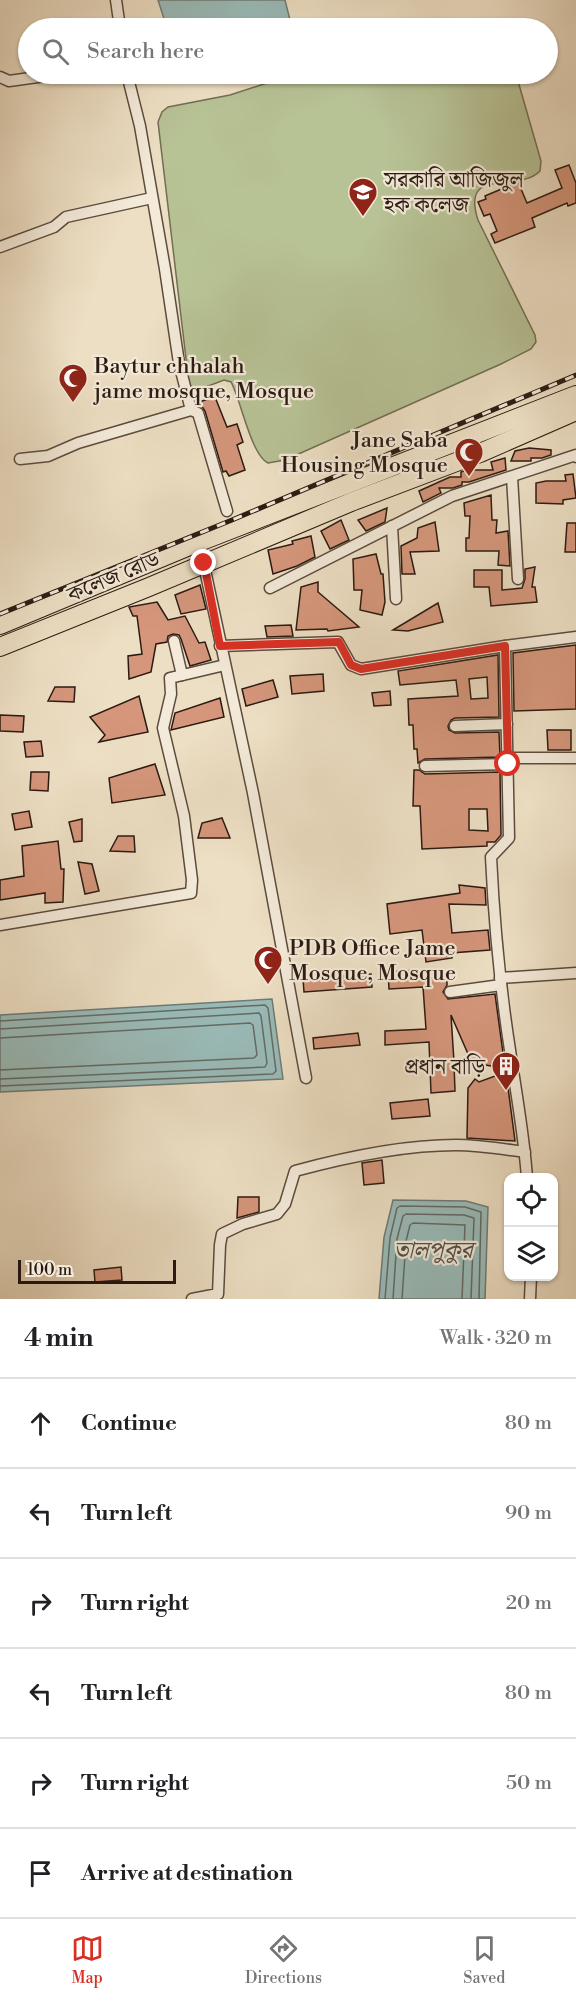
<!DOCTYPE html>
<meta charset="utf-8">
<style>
:root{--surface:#fff;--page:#f2f2f2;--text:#202124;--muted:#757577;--line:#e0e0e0;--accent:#d93025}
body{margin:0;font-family:"Libre Bodoni","Noto Serif Bengali",serif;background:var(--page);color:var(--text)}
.controls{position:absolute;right:18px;bottom:18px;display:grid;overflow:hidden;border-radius:12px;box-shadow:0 2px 4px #0004}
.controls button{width:54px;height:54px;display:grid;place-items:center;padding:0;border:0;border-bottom:2px solid var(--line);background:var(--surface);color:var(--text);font:30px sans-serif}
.scale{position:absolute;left:18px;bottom:15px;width:158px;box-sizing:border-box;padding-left:6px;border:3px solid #2c1a12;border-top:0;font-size:16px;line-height:21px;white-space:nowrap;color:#2c1a12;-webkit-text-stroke:4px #f3ead9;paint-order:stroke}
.stop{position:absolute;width:18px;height:18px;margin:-14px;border:4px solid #d93025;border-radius:50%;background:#fff}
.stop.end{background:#d93025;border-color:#fff;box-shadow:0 2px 6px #0008}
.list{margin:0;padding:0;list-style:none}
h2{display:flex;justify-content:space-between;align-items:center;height:78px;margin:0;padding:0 24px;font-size:26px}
h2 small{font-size:20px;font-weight:400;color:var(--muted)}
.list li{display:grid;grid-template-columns:39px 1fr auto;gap:18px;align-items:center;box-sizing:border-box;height:90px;padding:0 24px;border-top:2px solid var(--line)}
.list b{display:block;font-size:22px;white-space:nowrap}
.list em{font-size:20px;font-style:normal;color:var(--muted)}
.icon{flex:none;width:33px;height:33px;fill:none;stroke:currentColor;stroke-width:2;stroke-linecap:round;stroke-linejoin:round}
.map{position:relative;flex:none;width:576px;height:1299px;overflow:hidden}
.search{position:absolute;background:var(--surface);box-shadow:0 2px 4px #0004;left:18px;right:18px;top:18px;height:66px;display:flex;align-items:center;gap:15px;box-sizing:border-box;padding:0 21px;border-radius:33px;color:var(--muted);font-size:22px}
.sheet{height:618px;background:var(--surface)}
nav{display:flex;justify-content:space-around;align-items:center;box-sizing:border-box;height:84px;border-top:2px solid var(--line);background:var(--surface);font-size:16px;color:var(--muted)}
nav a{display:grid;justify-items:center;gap:3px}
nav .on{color:var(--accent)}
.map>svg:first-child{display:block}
</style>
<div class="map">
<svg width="576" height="1299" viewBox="0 0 576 1299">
<rect width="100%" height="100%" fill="#eddfc4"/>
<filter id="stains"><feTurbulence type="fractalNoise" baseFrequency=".00333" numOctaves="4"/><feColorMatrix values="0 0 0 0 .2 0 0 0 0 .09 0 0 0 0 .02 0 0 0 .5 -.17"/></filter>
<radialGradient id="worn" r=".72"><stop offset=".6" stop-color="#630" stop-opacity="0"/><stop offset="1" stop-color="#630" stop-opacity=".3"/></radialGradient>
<path fill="#b7c295" stroke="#726e54" stroke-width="1.5" d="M312 74H516L541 161 540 171C518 194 460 165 478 220L535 335 536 342 531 349 501 364 285 460 268 463C251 455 241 400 231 382L224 380 195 391 189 384 158 122 162 112 168 107 230 95 270 82Z"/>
<g fill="#9abcba" stroke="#6e7b77" stroke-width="1.5">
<path d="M158 0H285L292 28H167Z"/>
<path d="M272 999 283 1079 0 1092V1015Z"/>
<path d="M393 1200 466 1201 488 1207 485 1299H379L384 1237Z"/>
</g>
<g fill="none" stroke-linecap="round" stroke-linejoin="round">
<g stroke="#636b66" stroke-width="1.5">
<path d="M0 1021 265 1005 268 1008 276 1071 273 1074 0 1086"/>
<path d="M0 1029 259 1013 261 1016 267 1063 265 1067 0 1079"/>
<path d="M0 1038 250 1023 253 1025 257 1055 254 1058 0 1070"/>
<path d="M385 1299 390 1238 397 1208 400 1206 465 1207 481 1212 479 1299"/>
<path d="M393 1299 397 1239 403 1216 406 1214 464 1215 474 1218 471 1299"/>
<path d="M402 1299 406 1241 410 1225 413 1223 465 1225 462 1299"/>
</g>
</g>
<g fill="#d5967b" stroke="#2c1a12" stroke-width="1.5" fill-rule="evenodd">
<path d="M569 165 576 183V203L568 206 567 203 532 218 535 227 495 243 491 234 497 231 490 214 484 216 478 202 486 199 485 196 518 182 527 203 562 188 555 170Z"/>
<path d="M215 397 227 427 237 424 243 442 237 445 245 470 229 476 226 471 223 472 205 411 199 402Z"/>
<path d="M529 448 551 450V455L542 458H531V461H511L515 451Z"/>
<path d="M505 458 506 470 469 482H462V485L453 488H439L441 493 423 502 419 491 450 477H461V472L467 470H493L491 462Z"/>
<path d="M573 474 576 498 563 500V504L536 503V483L546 481H566L565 475Z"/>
<path d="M491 495 492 520H497L496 533 508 531 510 566 498 565 499 551H466V538H469L470 516H465L464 503Z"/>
<path d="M387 508 385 522 366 531 358 520Z"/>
<path d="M341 520 349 540 330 549 321 531Z"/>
<path d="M435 522 439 551 410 552 415 574H402L401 546 417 538 418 528Z"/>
<path d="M567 523H576V552H565Z"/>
<path d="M311 536 315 557 297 566 273 574 268 550 293 544 292 541Z"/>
<path d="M376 554 381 574H383L385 602 382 615 360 610 362 590H354L353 559Z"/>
<path d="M535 567 532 587H535L537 602 491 606 489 587H474V570H502V590L522 588 525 579V569Z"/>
<path d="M318 582V592L359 627 328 631 327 629 296 630 301 587Z"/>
<path d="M200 585 206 609 181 614 175 595Z"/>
<path d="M157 602 168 620 185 616 199 643 205 642 211 660 190 666 181 639 179 635 173 634 168 636 167 642 156 644 151 672 129 679 128 656 142 654 137 616H133L129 607Z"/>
<path d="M438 603 443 622 408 631 393 630Z"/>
<path d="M291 625 293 636 267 637 265 626Z"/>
<path d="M576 645V709L514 711 513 653Z"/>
<path d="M498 655 499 717 455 718 451 720 448 726 449 730 455 733 499 732 500 757 425 759 418 763 417 749H414L413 725H409L408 699 458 696 456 680 400 685 398 671ZM487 677 488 698 471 699 469 679Z"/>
<path d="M323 674 324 691 292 694 290 676Z"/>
<path d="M273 680 278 697 246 706 242 689Z"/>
<path d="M55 687H75L74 702 48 701Z"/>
<path d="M390 691 391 705 374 706 372 693Z"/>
<path d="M139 696 148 732 99 742 105 735 90 717Z"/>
<path d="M220 698 224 717 171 730 175 713Z"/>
<path d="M0 715 24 716 23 732 0 731Z"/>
<path d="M547 730H571V750H548Z"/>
<path d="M41 741 43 756 26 757 24 742Z"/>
<path d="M155 764 165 795 112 803 109 778Z"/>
<path d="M414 770H419L425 774 500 772 501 835 495 842H487V846L422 849 420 806H413ZM469 809H487L488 831 469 830Z"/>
<path d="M31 772H49L48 791 30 790Z"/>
<path d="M29 811 32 827 15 830 12 814Z"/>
<path d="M222 818 230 838H198L202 823Z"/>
<path d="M82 819V841L74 842 69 822Z"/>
<path d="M118 836H134L135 852 110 851Z"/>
<path d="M58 841 61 869H64L63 902 45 903V893L0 900V880L24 876 22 846Z"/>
<path d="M78 862 92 864 99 891 85 894Z"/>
<path d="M459 885 485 888 486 905 449 904 452 933 488 930 490 950 451 953 452 958 426 962 422 930 390 934 387 904 460 893Z"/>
<path d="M418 970 419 979 447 977V985L443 992 448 999 495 994 505 1068 472 1063 451 1015 454 1062H451L454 1064 455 1091 431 1093 429 1042 385 1045V1031L426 1029 423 987 389 989 388 972Z"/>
<path d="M371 974 372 987 304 992 303 979Z"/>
<path d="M358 1033 360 1045 314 1049 313 1038Z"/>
<path d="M506 1072 515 1141 467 1138 468 1088 475 1079 479 1082Z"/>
<path d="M428 1099 430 1116 392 1119 390 1103Z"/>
<path d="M382 1160 384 1183 364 1185 362 1163Z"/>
<path d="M238 1197H259V1212L237 1218Z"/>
<path d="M121 1267 122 1280 95 1282 94 1270Z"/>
</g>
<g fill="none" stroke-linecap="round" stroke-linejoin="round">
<g stroke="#5c4b3e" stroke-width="13">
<g id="minor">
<path d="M116 0 120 28"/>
<path d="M127 74 140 126 165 269 179 363 191 410 198 413 227 511"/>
<path d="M0 77 9 81 52 75"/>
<path d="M0 247 54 227 66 217 152 198"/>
<path d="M20 459 48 456 78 443 191 410"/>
<path d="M512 477 518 579"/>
<path d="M392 526 396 599"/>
<path d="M199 542 253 793 306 1078"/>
<path d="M270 588 452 496 576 455V457"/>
<path d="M174 641 182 675"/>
<path d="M220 646 338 642 351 665 361 669 505 646 576 637"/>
<path d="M505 646 509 838 491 857C494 921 500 986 510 1050 516 1093 524 1134 527 1178"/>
<path d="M455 726 507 724"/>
<path d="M508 758H576"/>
<path d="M425 766 508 764"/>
<path d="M0 925 191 893 192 880 184 816 163 728 171 694 170 678 225 665"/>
<path d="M500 978 576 973"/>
<path d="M450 992 501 985"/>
<path d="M192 1299 218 1294 220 1245 222 1234 243 1224 277 1214 285 1204 295 1171C343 1158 406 1145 456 1145 479 1145 502 1149 525 1152"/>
<path d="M530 1299 531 1276"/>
</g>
</g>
<g stroke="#2c1a12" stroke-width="20">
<g id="trunk">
<path d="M0 625 199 542 576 395"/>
<path d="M0 647 149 587 351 502 480 453 576 411"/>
</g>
</g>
<use href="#minor" stroke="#f3ead9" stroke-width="10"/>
<use href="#trunk" stroke="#eddfc4" stroke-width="18"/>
<g stroke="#2c1a12" stroke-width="5">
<path id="rail" d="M0 614 232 520 576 375"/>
</g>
<use href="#rail" stroke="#f3ead9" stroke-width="3" stroke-dasharray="9" stroke-linecap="butt"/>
</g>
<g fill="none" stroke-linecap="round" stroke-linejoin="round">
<path stroke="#d93025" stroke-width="8" d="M204 563 220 646 339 642 351 665 361 669 505 646 508 764"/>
</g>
<defs>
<g id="university-pin" transform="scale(1.5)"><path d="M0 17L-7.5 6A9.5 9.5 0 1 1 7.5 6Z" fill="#8f2418" stroke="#f3ead9"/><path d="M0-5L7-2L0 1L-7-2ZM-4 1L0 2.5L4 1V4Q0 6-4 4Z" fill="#fff"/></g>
<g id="mosque-pin" transform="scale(1.5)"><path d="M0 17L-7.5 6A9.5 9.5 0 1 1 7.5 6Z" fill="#8f2418" stroke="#f3ead9"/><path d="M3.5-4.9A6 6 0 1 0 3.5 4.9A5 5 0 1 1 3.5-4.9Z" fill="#fff"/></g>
<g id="building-pin" transform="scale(1.5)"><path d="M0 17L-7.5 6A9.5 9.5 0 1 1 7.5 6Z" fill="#8f2418" stroke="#f3ead9"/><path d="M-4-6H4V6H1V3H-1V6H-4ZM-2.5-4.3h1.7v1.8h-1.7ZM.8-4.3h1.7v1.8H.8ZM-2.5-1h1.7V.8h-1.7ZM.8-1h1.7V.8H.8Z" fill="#fff"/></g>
</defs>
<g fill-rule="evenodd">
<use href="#university-pin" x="363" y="192"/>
<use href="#mosque-pin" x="73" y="378"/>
<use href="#mosque-pin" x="469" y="452"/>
<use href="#mosque-pin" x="268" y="960"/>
<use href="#building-pin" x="506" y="1066"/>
</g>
<g text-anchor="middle" stroke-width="4.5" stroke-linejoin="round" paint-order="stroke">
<g font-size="22" fill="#2c1a12" stroke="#f3ead9" text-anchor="start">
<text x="384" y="187">সরকারি আজিজুল<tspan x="384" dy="25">হক কলেজ</tspan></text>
<text x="94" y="373">Baytur chhalah<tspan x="94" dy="25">jame mosque, Mosque</tspan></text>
<text x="448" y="447" text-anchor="end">Jane Saba<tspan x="448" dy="25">Housing Mosque</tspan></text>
<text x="289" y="955">PDB Office Jame<tspan x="289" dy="25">Mosque, Mosque</tspan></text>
<text x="485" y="1074" text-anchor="end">প্রধান বাড়ি</text>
</g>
<g font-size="22" fill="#2c1a12" stroke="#f3ead9">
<text transform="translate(113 576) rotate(-23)" y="8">কলেজ রোড</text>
</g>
<g font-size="24" font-style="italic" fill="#52534d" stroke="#f3ead9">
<text x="433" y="1258">তালপুকুর</text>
</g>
</g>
<rect width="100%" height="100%" filter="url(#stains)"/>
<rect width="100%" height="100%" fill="url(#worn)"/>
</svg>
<div class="controls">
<button><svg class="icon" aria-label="locate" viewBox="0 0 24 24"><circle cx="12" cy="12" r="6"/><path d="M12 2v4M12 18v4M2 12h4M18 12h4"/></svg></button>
<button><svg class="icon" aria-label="layers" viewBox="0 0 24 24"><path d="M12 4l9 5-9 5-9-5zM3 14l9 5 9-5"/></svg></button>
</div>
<div class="scale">100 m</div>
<div class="stop" style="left:508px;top:764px"></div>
<div class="stop end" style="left:204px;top:563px"></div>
<div class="search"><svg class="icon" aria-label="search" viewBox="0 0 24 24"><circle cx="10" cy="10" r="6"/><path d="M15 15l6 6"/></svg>Search here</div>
</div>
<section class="sheet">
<h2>4 min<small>Walk · 320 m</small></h2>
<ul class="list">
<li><svg class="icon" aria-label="ahead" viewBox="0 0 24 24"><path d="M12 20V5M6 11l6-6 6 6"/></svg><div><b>Continue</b></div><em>80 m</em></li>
<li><svg class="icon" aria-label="left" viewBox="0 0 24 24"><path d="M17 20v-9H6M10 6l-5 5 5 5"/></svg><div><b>Turn left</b></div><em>90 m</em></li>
<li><svg class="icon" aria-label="right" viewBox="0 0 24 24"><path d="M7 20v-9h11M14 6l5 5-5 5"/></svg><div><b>Turn right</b></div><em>20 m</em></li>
<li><svg class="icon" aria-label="left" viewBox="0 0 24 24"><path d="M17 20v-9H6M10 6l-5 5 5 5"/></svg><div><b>Turn left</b></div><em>80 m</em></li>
<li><svg class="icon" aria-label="right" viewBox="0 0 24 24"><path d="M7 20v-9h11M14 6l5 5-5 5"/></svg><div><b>Turn right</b></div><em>50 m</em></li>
<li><svg class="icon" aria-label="arrive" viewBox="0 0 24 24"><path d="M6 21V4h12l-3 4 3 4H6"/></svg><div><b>Arrive at destination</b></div></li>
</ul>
</section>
<nav>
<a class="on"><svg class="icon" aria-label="map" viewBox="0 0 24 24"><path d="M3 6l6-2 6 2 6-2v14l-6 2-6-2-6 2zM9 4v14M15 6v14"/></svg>Map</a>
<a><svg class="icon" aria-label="directions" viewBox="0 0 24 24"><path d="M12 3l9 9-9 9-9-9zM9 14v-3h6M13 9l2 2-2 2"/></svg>Directions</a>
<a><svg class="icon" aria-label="saved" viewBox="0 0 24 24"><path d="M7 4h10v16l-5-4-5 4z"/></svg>Saved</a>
</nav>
